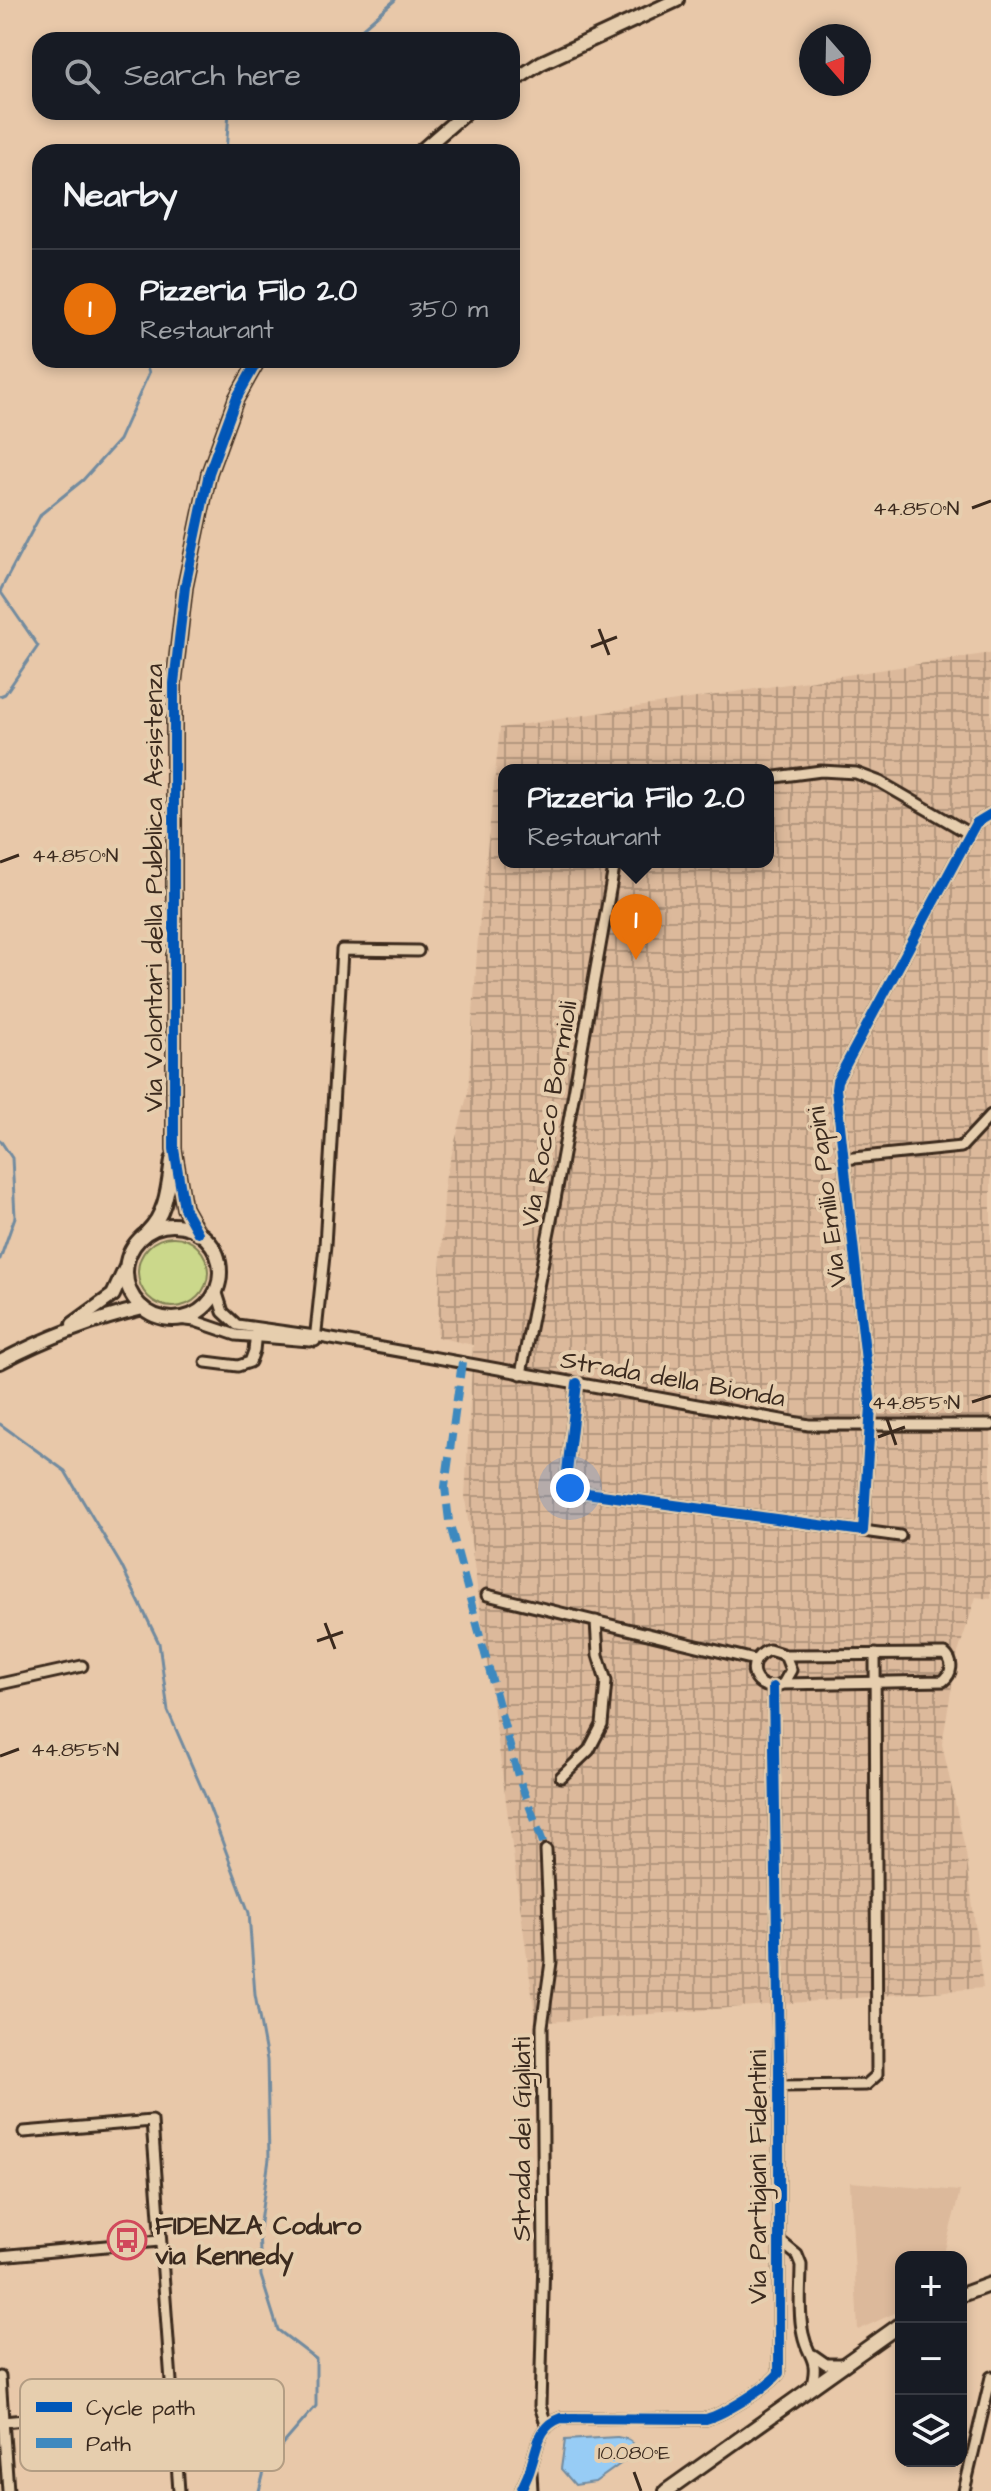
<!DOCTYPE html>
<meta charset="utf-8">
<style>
:root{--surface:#171b24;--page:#20242c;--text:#f1f3f6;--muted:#9ea1a6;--line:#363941;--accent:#b45309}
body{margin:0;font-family:"Architects Daughter",sans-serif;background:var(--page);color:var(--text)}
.controls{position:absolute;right:24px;bottom:24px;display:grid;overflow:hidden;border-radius:16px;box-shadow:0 4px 12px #0003}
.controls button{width:72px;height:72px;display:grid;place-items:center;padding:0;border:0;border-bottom:2px solid var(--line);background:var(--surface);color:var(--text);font:40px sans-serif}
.compass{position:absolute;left:799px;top:24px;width:72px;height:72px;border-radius:50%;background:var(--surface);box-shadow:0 4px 12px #0003;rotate:160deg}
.you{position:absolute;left:570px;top:1488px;width:28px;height:28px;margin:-20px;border:6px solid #fff;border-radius:50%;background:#1a73e8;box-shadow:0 0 0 12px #1a73e833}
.badge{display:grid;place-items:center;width:52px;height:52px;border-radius:50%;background:var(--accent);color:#fff;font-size:26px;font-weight:700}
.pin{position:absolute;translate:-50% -66px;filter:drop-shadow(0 2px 4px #0008)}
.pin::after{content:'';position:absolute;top:42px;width:28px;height:24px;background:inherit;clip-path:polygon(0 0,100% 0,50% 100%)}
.popup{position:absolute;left:498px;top:764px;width:276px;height:104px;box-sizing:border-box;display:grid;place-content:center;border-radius:16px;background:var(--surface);filter:drop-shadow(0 2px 6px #0005);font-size:26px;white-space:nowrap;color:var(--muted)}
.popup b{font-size:30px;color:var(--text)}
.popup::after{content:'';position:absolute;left:50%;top:100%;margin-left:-16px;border:16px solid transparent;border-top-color:var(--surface)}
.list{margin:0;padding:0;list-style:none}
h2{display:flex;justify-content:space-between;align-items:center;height:104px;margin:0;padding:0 32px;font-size:34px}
h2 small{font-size:26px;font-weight:400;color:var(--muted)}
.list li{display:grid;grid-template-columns:52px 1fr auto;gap:24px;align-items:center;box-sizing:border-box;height:120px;padding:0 32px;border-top:2px solid var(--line)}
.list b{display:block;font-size:30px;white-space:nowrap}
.list p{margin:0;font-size:26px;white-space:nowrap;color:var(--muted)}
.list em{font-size:26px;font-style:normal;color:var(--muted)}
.icon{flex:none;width:44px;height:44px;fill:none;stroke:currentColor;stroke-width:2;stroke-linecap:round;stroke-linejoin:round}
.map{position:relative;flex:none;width:991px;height:2491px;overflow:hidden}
.search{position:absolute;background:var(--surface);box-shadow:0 4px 12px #0003;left:32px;top:32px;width:488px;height:88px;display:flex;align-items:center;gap:20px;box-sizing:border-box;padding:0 28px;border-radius:24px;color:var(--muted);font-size:30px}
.panel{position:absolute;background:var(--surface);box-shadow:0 4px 12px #0003;left:32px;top:144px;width:488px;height:224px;border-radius:24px}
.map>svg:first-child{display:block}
</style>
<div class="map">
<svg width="991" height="2491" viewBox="0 0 991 2491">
<defs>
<pattern id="industrial-grid" width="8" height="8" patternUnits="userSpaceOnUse" patternTransform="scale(2)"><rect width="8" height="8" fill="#dcb99b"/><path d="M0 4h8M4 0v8" fill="none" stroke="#b4977e"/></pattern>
</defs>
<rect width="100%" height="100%" fill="#e8c8a9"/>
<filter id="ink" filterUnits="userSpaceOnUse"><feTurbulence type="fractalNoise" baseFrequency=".0125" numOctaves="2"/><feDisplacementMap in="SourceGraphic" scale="16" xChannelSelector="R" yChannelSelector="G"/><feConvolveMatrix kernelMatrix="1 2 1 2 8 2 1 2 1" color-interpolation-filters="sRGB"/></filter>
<g filter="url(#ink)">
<path fill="#dcb99b" d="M850 2182 960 2191 943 2257H901V2310L858 2330Z"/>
<path fill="url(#industrial-grid)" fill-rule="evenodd" d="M991 653V1599L976 1597 957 1656 942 1744 966 1853 983 1988 536 2023 465 1498 473 1345 437 1337 445 1179 468 1093 478 937 500 728ZM504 770H768V862H504Z"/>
<circle fill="#cbd88b" stroke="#838154" stroke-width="2" cx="173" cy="1272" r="35"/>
<path fill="#97ccf5" stroke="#728b9f" stroke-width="2" d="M617 2437C628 2439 634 2440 637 2452L595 2482 575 2485 561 2469 565 2440Z"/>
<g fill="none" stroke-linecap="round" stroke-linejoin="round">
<g stroke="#728b9f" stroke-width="3">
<path d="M349 40 395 0"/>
<path d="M226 152 229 112"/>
<path d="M0 696 5 694 38 646 0 591 41 514 83 480 119 440 149 373 145 360"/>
<path d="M0 1140 12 1158 15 1217 0 1259"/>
<path d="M0 1424 65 1471 121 1565 159 1643 168 1711 206 1798 249 1913 255 1995 267 2060 269 2159 259 2229 261 2276 278 2330 316 2359V2406L266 2464 259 2491"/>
</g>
<g stroke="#3b2a1e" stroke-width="15">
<g id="street">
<path d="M768 778 821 771 856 773 880 782 970 834"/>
<path d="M844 1159 961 1147 991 1115"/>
<path d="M216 1290 223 1312 237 1325 315 1336 809 1425H991"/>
<path d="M178 1319 195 1321 236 1335 310 1341"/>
<path d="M315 1341 325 1246 342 950 418 951"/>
<path d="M206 1362 238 1366 250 1362 254 1351 256 1331"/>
<path d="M521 1374 554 1205 615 862"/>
<path d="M577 1383 565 1490 863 1531 871 1406 836 1089 837 1081 976 823 991 814"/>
<path d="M863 1531 900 1536"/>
<path d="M487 1595 755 1660"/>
<path d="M0 1684 82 1666"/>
<path d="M783 1684 791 1670 785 1655 769 1650C740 1661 755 1697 783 1684L943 1681C952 1674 954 1662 945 1654L785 1655"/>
<path d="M561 1777 589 1750 602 1725 606 1681 598 1655 596 1621"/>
<path d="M546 1850 551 1962 542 2026 544 2258 540 2406 547 2427"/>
<path d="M779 2086 866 2085 877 2075 875 1654"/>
<path d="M24 2132 152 2121 179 2491"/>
<path d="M780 2241 797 2255 801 2265C801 2287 798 2312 803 2334 808 2359 820 2357 811 2388"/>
<path d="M0 2256 159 2241"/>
<path d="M813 2355 826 2364H843"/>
<path d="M0 2377 8 2491"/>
<path d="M3 2422 131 2410"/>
<path d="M531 2471 532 2491"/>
<path d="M521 2491C524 2483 529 2475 531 2466 538 2446 538 2426 561 2418L706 2419C724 2414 767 2388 779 2373V2063L773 1687"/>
<path d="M964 2491 991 2377"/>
</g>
</g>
<g stroke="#3b2a1e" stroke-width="18">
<g id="secondary">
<path d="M512 82 541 63 677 0"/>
<path d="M420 152 466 112"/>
<circle cx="173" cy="1272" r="47"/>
<path d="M147 1232C167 1213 168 1186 172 1160"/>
<path d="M198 1233 184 1208 174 1149V683L185 587 209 473 236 399 258 360"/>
<path d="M73 1324 113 1295 125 1269"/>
<path d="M0 1362C46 1338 92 1320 143 1308"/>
<path d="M961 2295 991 2284"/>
<path d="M666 2491 901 2324"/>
</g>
</g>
<use href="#street" stroke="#e6ceae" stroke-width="9"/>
<use href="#secondary" stroke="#e6ceae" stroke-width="12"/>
<path stroke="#3e89bf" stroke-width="8" stroke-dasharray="16 8" stroke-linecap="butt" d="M462 1362 445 1487 449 1521 518 1776 546 1850"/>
<g stroke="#e6ceae" stroke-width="15">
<g id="cycleway">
<path d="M198 1233 184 1208 174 1149V683L185 587 209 473 236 399 258 360"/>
<path d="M577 1383 565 1490 863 1531 871 1406 836 1089 837 1081 976 823 991 814"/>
<path d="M521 2491C524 2483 529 2475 531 2466 538 2446 538 2426 561 2418L706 2419C724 2414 767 2388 779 2373V2063L773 1687"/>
</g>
</g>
<use href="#cycleway" stroke="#0057b8" stroke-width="10"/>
</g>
</g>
<path fill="none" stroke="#3b2a1e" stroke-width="3" d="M972 508 991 501M599 629 609 655M591 647 617 637M0 862 19 855M972 1402 991 1396M887 1419 896 1445M878 1437 905 1427M325 1623 335 1649M317 1641 343 1632M0 1756 19 1749M634 2472 641 2491"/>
<defs>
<g id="bus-ring" transform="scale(2)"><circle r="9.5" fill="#e6ceae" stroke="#d1495b" stroke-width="1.5"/><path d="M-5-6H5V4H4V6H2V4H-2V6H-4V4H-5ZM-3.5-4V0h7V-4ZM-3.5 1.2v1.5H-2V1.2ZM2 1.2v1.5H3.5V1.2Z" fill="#d1495b"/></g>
</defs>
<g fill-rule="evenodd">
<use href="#bus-ring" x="127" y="2240"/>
</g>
<g text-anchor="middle" stroke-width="8" stroke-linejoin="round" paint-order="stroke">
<g font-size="26" fill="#3b2a1e" stroke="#e6ceae">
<text transform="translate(153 888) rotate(-90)" y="9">Via Volontari della Pubblica Assistenza</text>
<text transform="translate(548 1114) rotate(-80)" y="9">Via Rocco Bormioli</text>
<text transform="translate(826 1197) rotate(-97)" y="9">Via Emilio Papini</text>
<text transform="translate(673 1378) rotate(10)" y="9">Strada della Bionda</text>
<text transform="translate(521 2139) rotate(-90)" y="9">Strada dei Gigliati</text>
<text transform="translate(757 2177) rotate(-90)" y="9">Via Partigiani Fidentini</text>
</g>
<g font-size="26" font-weight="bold" fill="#3b2a1e" stroke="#e6ceae" text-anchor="start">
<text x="155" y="2234">FIDENZA Coduro<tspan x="155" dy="30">via Kennedy</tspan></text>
</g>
</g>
<rect x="20" y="2379" width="264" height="92" rx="12" fill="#e6ceae" stroke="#b39d83" stroke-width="2"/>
<rect x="36" y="2402" width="36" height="10" fill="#0057b8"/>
<rect x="36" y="2438" width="36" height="10" fill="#3e89bf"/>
<g font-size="22" fill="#3b2a1e">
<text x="86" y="2415">Cycle path</text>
<text x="86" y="2451">Path</text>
</g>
<g font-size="20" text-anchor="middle" fill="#3b2a1e" stroke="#e6ceae" stroke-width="8" stroke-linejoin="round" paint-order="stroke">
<text x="916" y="515">44.850°N</text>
<text x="75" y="862">44.850°N</text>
<text x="916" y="1409">44.855°N</text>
<text x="75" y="1756">44.855°N</text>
<text x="634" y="2459">10.080°E</text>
</g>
</svg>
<div class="controls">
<button>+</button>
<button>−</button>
<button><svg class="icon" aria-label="layers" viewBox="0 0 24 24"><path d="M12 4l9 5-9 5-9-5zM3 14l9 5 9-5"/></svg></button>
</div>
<svg class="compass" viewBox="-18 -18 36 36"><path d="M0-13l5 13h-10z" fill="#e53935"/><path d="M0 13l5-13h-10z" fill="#9ea1a6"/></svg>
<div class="you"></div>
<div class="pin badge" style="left:636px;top:960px;background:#e8710a">1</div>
<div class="popup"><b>Pizzeria Filo 2.0</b>Restaurant</div>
<div class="search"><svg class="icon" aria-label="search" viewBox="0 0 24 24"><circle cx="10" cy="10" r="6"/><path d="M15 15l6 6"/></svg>Search here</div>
<section class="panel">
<h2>Nearby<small></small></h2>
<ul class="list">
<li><span class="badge" style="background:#e8710a">1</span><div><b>Pizzeria Filo 2.0</b><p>Restaurant</p></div><em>350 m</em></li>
</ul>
</section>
</div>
